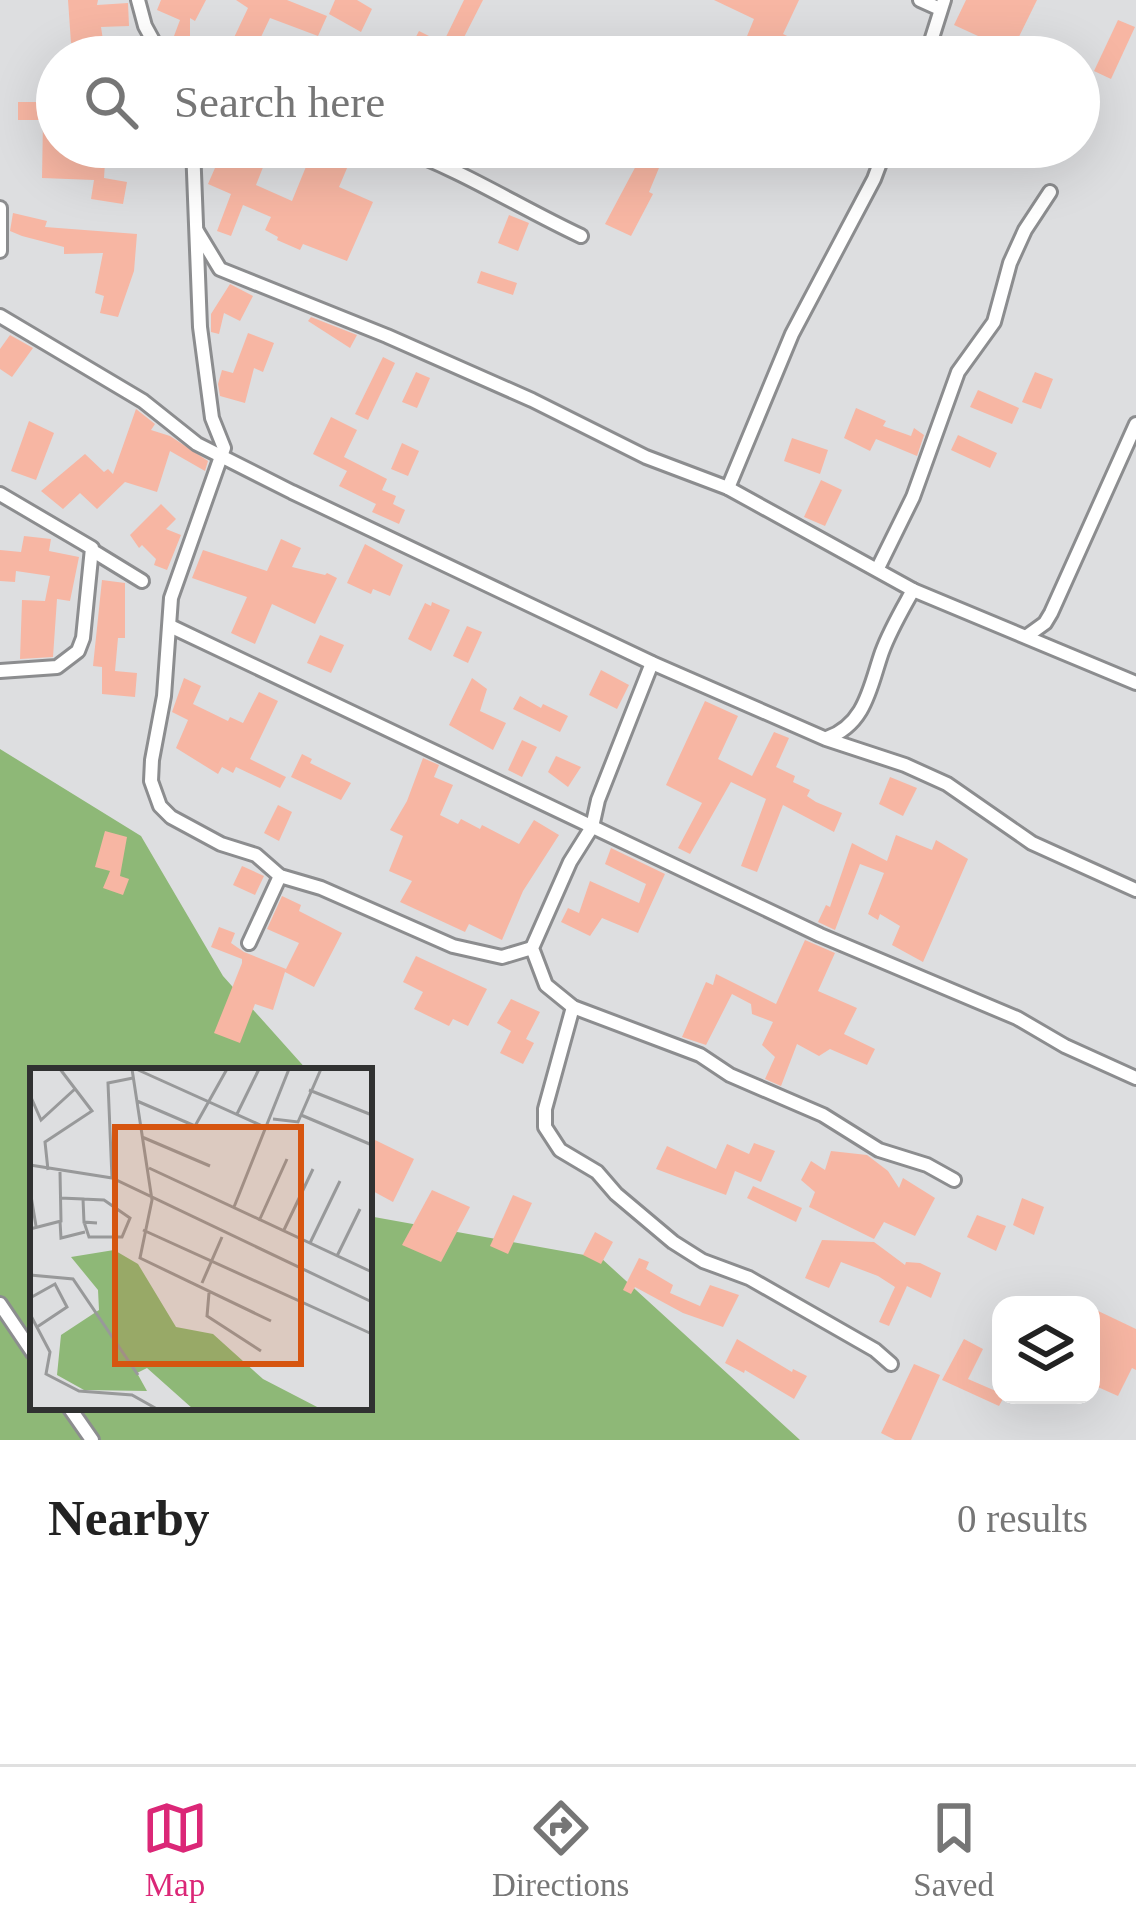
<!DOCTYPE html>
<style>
:root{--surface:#fff;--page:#f2f2f2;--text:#222;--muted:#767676;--line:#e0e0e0;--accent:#db2777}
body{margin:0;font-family:"Times New Roman",serif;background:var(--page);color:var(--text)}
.controls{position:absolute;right:36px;bottom:36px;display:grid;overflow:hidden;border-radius:24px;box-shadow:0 12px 48px #0002}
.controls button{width:108px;height:108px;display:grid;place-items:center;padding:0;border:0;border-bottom:3px solid var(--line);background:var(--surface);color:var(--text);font:60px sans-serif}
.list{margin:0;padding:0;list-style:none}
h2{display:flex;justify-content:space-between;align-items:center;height:156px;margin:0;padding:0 48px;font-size:51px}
h2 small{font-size:39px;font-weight:400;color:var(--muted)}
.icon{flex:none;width:66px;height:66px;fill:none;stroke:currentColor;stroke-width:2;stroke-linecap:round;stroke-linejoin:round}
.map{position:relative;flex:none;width:1136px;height:1440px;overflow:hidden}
.search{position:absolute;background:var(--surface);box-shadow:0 12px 48px #0002;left:36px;right:36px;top:36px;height:132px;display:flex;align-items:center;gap:30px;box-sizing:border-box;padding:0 42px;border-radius:66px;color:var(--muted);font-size:45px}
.sheet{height:324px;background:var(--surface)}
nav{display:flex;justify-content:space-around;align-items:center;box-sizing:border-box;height:168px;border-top:3px solid var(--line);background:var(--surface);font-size:33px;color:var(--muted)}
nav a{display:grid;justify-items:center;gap:6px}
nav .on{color:var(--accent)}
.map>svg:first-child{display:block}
</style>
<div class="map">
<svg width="1136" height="1440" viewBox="0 0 1136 1440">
<rect width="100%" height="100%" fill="#dddee0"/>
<path fill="#8eb877" d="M0 749 141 836 223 976 308 1071H33V1407H369V1205L374 1217 601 1258 800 1440H0Z"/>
<g fill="#f7b6a3">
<path d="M68 0H98L97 5 128 3 129 26 101 27 103 40 71 43Z"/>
<path d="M161 0H206L195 21 190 18V47L171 44 180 20 157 10Z"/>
<path d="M236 0H287L327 16 318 36 270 18 252 56 230 46 248 8Z"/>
<path d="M335 0H357L372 9 361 32 329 14Z"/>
<path d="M464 0H483L459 47 445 39Z"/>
<path d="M714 0H799L783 34 832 57H762L752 53 743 46 754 19Z"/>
<path d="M966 0H1037L1009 57H982L989 41 954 25Z"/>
<path d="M1118 20 1135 27 1111 79 1094 71Z"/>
<path d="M419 31 441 42 433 57H367L359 53 368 36 406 56Z"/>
<path d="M18 102H57V147H106L104 178 127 182 123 204 91 199 94 180 42 178 43 120H18Z"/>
<path d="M205 147H271L256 185 292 201 314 147 335 151 337 147H356L339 187 373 202 347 261 303 244 300 250 277 240 278 237 265 230 271 217 243 205 231 236 217 231 231 194 208 184 218 161 204 158Z"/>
<path d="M646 147 666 151 649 192 653 194 631 236 605 224Z"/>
<path d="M13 213 47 221 45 227 137 234 134 271 118 317 100 313 104 296 95 293 103 253 64 254V247L22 236 10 231Z"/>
<path d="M509 215 529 223 518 251 498 243Z"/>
<path d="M481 271 517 283 513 295 477 283Z"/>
<path d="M230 284 253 296 240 321 224 313 219 334 211 332V314Z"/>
<path d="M311 317 357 335 350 348 308 321Z"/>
<path d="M248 333 274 343 263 372 254 368 245 403 220 396 218 384 222 370 233 373Z"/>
<path d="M10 335 33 348 12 377 0 369V349Z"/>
<path d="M383 357 395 363 368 420 355 414Z"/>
<path d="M416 372 430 378 417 408 402 402Z"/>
<path d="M1035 372 1053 379 1041 409 1022 402Z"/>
<path d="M978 390 1019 408 1012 424 970 407Z"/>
<path d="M856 408 886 421 883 426 911 436 914 428 924 435 917 456 876 439 870 451 844 438Z"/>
<path d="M136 409 155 424 151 430 170 436 208 461 205 471 170 451 157 492 125 482 97 509 80 493 63 509 41 491 85 454 104 472 108 469 113 474Z"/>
<path d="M331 417 357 430 344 457 387 479 382 490 396 496 393 504 405 510 399 524 372 512 376 504 339 486 347 471 313 454Z"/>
<path d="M29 421 54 433 36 480 11 471Z"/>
<path d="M958 435 997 453 990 468 951 450Z"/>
<path d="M792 438 828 450 820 474 784 461Z"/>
<path d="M402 443 419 451 408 476 391 469Z"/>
<path d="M821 480 842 490 825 526 804 517Z"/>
<path d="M161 504 176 519 166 529 181 535 167 570 154 565 156 559 142 545 139 548 130 535Z"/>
<path d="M24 536 51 539 49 551 79 557 70 601 57 599 53 657 20 659 22 600 45 601 50 576 16 571 15 582 0 581V550L21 552Z"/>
<path d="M281 539 301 548 292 567 325 575 327 573 337 578 315 624 272 604 255 644 231 633 247 597 192 578 203 550 267 571Z"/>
<path d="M365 544 403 565 390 596 373 589 371 594 347 583Z"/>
<path d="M102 580 125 583V638H118L115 671 137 673 135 697 102 694V667L93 666Z"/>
<path d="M432 602 450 610 431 651 408 639 425 603 431 606Z"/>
<path d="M467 626 482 632 468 663 453 656Z"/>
<path d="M320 635 344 645 331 673 307 663Z"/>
<path d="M601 670 629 685 617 709 589 695Z"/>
<path d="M184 678 201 686 193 704 228 721 230 717 243 723 259 692 278 701 250 759 286 777 280 788 236 767 233 773 222 767 218 774 176 748 188 720 172 712Z"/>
<path d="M472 678 487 689 480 711 506 723 493 750 449 725Z"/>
<path d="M520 696 541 708 543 704 568 716 560 732 513 709Z"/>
<path d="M705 701 738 716 718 759 752 776 774 732 789 738 776 767 795 776 793 782 810 790 807 796 816 802 842 813 834 832 783 805 757 872 741 866 766 799 731 782 690 854 678 848 702 803 666 785Z"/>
<path d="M522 740 537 747 522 777 508 770Z"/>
<path d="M302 754 312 759 310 763 351 783 341 800 291 777Z"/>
<path d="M556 756 581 767 568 787 548 772Z"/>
<path d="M423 758 439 765 434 777 453 785 440 815 458 824 461 819 480 829 482 825 519 844 534 820 559 835 523 891 502 940 469 924 465 932 400 902 412 881 389 871 403 836 390 830 407 801Z"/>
<path d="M890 777 917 788 903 816 879 804Z"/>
<path d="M278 805 292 812 279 841 264 833Z"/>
<path d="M105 831 127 837 120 876 129 879 123 895 103 888 110 871 95 867Z"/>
<path d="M896 835 932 850 936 840 968 859 923 962 892 945 900 926 880 914 878 920 868 914 884 873 860 864 835 930 818 922 826 905 830 907 852 843 887 861Z"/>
<path d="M611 848 665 874 638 933 602 918 590 936 561 922 568 908 579 913 590 881 639 903 646 884 605 864Z"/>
<path d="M242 866 264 876 255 895 233 885Z"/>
<path d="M282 896 301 905 299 911 342 933 314 987 285 972 273 1010 255 1004 240 1043 214 1033 242 963V959L211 947 219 927 235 933 231 943 244 952 286 969 299 943 267 929Z"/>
<path d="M805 940 835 953 818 991 857 1008 844 1034 875 1049 867 1065 830 1049 819 1056 797 1044 781 1086 765 1079 775 1057 762 1045 773 1022 752 1014 751 1004 732 994 706 1045 682 1037 706 982 713 985 716 974 776 1004Z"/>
<path d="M416 956 487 989 468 1026 453 1019 449 1026 414 1009 423 992 403 982Z"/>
<path d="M511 999 540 1012 526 1039 534 1043 523 1064 500 1053 511 1031 497 1023Z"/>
<path d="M375 1140 414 1159 393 1202 369 1189V1152Z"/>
<path d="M754 1143 775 1151 761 1182 735 1171 726 1195 656 1169 667 1146 716 1169 727 1144 749 1154Z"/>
<path d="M831 1151 867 1155 888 1171 899 1188 903 1178 935 1198 915 1236 884 1222 874 1239 809 1207 815 1192 801 1180 811 1161 825 1170Z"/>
<path d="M753 1186 802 1208 796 1222 747 1198Z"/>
<path d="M432 1190 470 1207 441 1262 402 1245Z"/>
<path d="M513 1195 532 1203 508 1254 490 1246Z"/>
<path d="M1022 1198 1044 1207 1034 1235 1013 1225Z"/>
<path d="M977 1215 1006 1226 996 1251 967 1237Z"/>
<path d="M595 1232 613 1242 601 1264 583 1255Z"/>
<path d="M822 1240 874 1242 905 1265 906 1262 920 1263 941 1273 931 1298 907 1286 889 1326 879 1322 895 1287 878 1276 841 1262 829 1288 805 1278Z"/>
<path d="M639 1258 649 1262 646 1269 673 1285 670 1293 700 1306 710 1285 739 1295 723 1327 683 1313 635 1287 631 1294 623 1290Z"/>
<path d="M1094 1309 1136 1329V1370L1132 1368 1118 1396 1091 1384Z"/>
<path d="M737 1339 792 1372 793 1369 807 1376 794 1399 745 1370 744 1373 725 1363Z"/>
<path d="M964 1339 983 1349 968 1379 1005 1395 999 1406 942 1380Z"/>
<path d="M914 1364 940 1375 911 1440H895L881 1433Z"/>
</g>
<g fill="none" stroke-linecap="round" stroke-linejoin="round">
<g stroke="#8c8d8f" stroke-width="18">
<g id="minor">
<path d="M138 0 145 26 162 57"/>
<path d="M920 0 940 9"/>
<path d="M926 57 944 0"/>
<path d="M193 147 200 327 212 418 224 448 171 598 164 696 152 760 151 781 160 806 171 817 221 844 256 855 280 876 321 888 453 946 502 957 532 948"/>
<path d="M397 147C462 170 519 207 581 236"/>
<path d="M0 208V251"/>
<path d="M197 231 220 269 387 336 532 400 646 457 728 488 913 590 1136 683"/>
<path d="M0 316 143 401 197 444 292 492 652 663 826 739 905 765 947 784 1032 843 1136 890"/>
<path d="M728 488 792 334 874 179 886 147"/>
<path d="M0 494 92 548 83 638 78 651 57 667 0 671"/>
<path d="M93 551 142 581"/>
<path d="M878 568 913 497 958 372 994 322 1010 263 1025 230 1050 192"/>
<path d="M170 626 820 935 1017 1018 1065 1046 1136 1078"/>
<path d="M1027 636 1045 623 1051 613 1136 424"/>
<path d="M652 663 598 800 592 827 570 862 532 948 546 985 573 1007 700 1055 730 1075 823 1115 879 1150 927 1165 954 1180"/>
<path d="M827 738C866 724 870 686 882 652 890 630 902 610 913 590"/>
<path d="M249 943 280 876"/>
<path d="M573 1007 545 1109V1127L560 1150 597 1172 616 1194 673 1242 703 1261 749 1278 875 1350 891 1364"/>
<path d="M0 1304 33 1353"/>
<path d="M69 1407 92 1440"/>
</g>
</g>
<use href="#minor" stroke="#fff" stroke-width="12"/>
</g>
<g transform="translate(30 1068)">
<rect width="342" height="342" fill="#dddee0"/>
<path d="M84 182 108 196 146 259 183 266 233 311 291 341H163L117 300 107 305 117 323 54 322 27 307 31 267 69 242 68 222 41 189Z" fill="#8eb877"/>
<path fill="none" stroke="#98999a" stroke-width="3" d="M102 1 122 132 110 190 241 253M106 1 239 61M279 22 342 47M0 27 11 52 46 20M107 33 165 58 197 1M207 46 229 1M271 47 342 77M243 51 268 54 291 1M112 69 180 98M0 97 82 110 342 234M119 100 342 204M18 102 15 74 62 43 30 1M82 110 78 15 103 10M0 122 6 158M30 130 53 131 54 154 67 155M52 131 74 132 100 150 92 169H59L54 154M204 139 259 1M30 153 31 170 55 164M229 153 257 91M0 161 31 153 30 104M113 162 342 266M253 164 283 101M280 175 310 113M307 188 330 141M0 207 43 211 108 307M172 215 192 169M179 225 177 248 231 283M0 230 25 216 37 239 7 259M0 246 20 284 16 306 49 323 102 327 127 341"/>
<path fill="#d65510" fill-opacity="0.15" stroke="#d65510" stroke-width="6" d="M85 59H271V296H85Z"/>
<rect width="342" height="342" fill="none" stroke="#303131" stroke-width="6"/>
</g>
</svg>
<div class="controls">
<button><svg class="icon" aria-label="layers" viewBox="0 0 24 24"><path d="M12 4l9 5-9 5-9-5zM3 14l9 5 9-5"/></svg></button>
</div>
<div class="search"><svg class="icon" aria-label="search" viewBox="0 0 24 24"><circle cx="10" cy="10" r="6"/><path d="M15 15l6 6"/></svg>Search here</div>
</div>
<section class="sheet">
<h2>Nearby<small>0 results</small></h2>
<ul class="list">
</ul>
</section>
<nav>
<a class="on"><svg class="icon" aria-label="map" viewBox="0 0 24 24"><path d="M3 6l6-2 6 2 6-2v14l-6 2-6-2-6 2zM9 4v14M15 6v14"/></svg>Map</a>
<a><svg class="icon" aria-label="directions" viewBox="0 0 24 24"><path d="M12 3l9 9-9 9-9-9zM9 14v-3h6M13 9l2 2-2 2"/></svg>Directions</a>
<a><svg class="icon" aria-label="saved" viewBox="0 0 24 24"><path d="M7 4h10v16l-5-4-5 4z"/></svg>Saved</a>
</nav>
